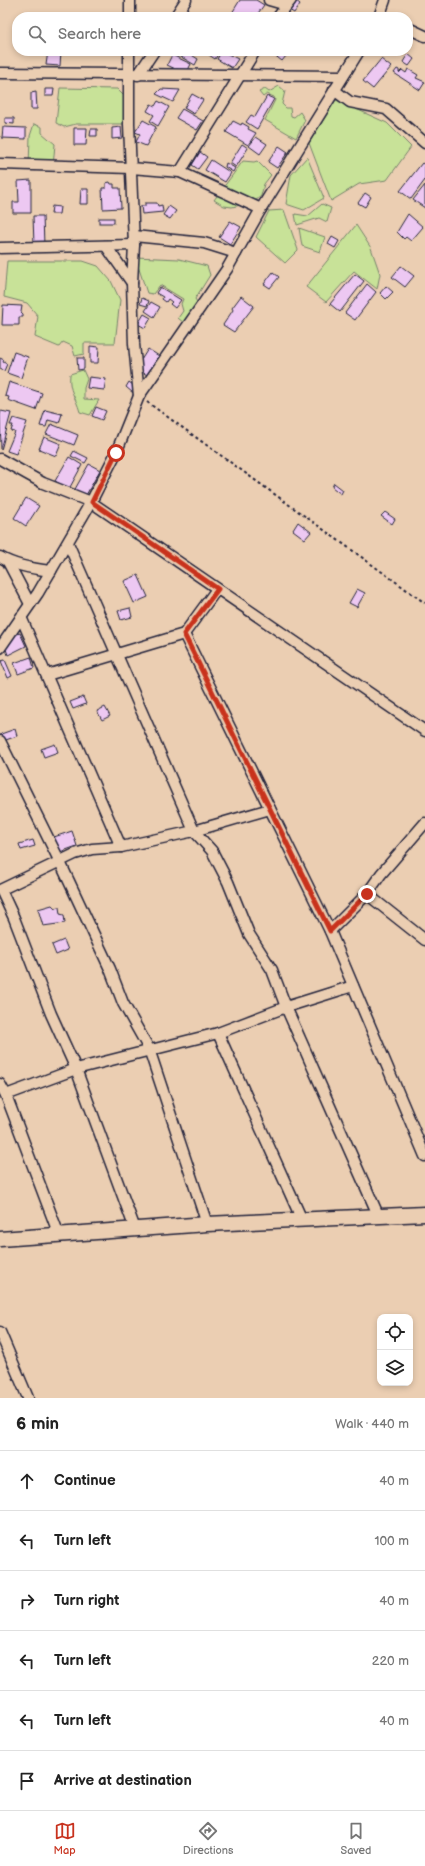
<!DOCTYPE html>
<meta charset="utf-8">
<style>
:root{--surface:#fff;--page:#f6f6f6;--text:#222;--muted:#767676;--line:#e0e0e0;--accent:#c8321e}
body{margin:0;font-family:"Balsamiq Sans",sans-serif;background:var(--page);color:var(--text)}
.controls{position:absolute;right:12px;bottom:12px;display:grid;overflow:hidden;border-radius:8px;box-shadow:0 2px 6px #0003}
.controls button{width:36px;height:36px;display:grid;place-items:center;padding:0;border:0;border-bottom:1px solid var(--line);background:var(--surface);color:var(--text);font:20px sans-serif}
.stop{position:absolute;width:12px;height:12px;margin:-9px;border:3px solid #c8321e;border-radius:50%;background:#fff}
.stop.end{background:#c8321e;border-color:#fff;box-shadow:0 1px 4px #0008}
.list{margin:0;padding:0;list-style:none}
h2{display:flex;justify-content:space-between;align-items:center;height:52px;margin:0;padding:0 16px;font-size:17px}
h2 small{font-size:13px;font-weight:400;color:var(--muted)}
.list li{display:grid;grid-template-columns:26px 1fr auto;gap:12px;align-items:center;box-sizing:border-box;height:60px;padding:0 16px;border-top:1px solid var(--line)}
.list b{display:block;font-size:15px;white-space:nowrap}
.list em{font-size:13px;font-style:normal;color:var(--muted)}
.icon{flex:none;width:22px;height:22px;fill:none;stroke:currentColor;stroke-width:2;stroke-linecap:round;stroke-linejoin:round}
.map{position:relative;flex:none;width:425px;height:1398px;overflow:hidden}
.search{position:absolute;background:var(--surface);box-shadow:0 2px 6px #0003;left:12px;right:12px;top:12px;height:44px;display:flex;align-items:center;gap:10px;box-sizing:border-box;padding:0 14px;border-radius:16px;color:var(--muted);font-size:15px}
.sheet{height:412px;background:var(--surface)}
nav{display:flex;justify-content:space-around;align-items:center;box-sizing:border-box;height:56px;border-top:1px solid var(--line);background:var(--surface);font-size:11px;color:var(--muted)}
nav a{display:grid;justify-items:center;gap:2px}
nav .on{color:var(--accent)}
.map>svg:first-child{display:block}
</style>
<div class="map">
<svg width="425" height="1398" viewBox="0 0 425 1398">
<rect width="100%" height="100%" fill="#ebceb2"/>
<filter id="ink" filterUnits="userSpaceOnUse"><feTurbulence type="fractalNoise" baseFrequency=".025" numOctaves="2"/><feDisplacementMap in="SourceGraphic" scale="8" xChannelSelector="R" yChannelSelector="G"/><feConvolveMatrix kernelMatrix="1 2 1 2 8 2 1 2 1" color-interpolation-filters="sRGB"/></filter>
<g filter="url(#ink)">
<g fill="#c8e298" stroke="#75826a">
<path d="M279 86 285 91 282 104 286 108H290L291 116 294 117 300 112 305 120 296 138 265 120 275 100 274 97 267 94 263 97 259 92 265 89 269 92Z"/>
<path d="M60 88 117 89 124 96V124H76L64 127 56 123Z"/>
<path d="M336 100 387 123 411 147 387 180 359 184 331 201 309 143Z"/>
<path d="M34 124 42 127V133L55 144 53 167 29 166 30 136Z"/>
<path d="M307 157 324 198 304 210 286 204 291 175Z"/>
<path d="M243 161 254 162 257 161 271 175 264 184 261 196 254 202 232 207 224 206 214 200Z"/>
<path d="M322 204 331 208 327 222 319 218 297 225 295 214 308 216Z"/>
<path d="M284 210 298 250 285 263 256 237 269 211Z"/>
<path d="M356 225 371 248 380 274 377 289 354 271 326 302 306 287Z"/>
<path d="M299 228 325 237 320 252 302 246Z"/>
<path d="M135 257 179 259 207 266 210 275 195 299 197 302 184 323 178 318 183 311 181 304 183 299 160 285 153 294 147 293Z"/>
<path d="M7 261H83L98 266 111 281 120 300 115 343H84V354L75 356 72 346 63 342 59 347 35 337 38 316 27 303 4 297Z"/>
<path d="M83 370 87 379 84 388V399L99 400 90 415 80 412C76 397 68 391 70 374Z"/>
</g>
<g fill="#edc8f2" stroke="#22223b">
<path d="M240 0H256L264 5 256 16 252 13 250 17H238L232 13Z"/>
<path d="M295 0 300 4 294 13 289 10Z"/>
<path d="M48 51H61L60 66 46 65Z"/>
<path d="M171 51H188L191 52 190 54 198 59 195 65Z"/>
<path d="M210 51H220L215 59 209 55 211 52Z"/>
<path d="M222 51 238 59 232 68 217 59Z"/>
<path d="M275 51H279L286 56 282 61 273 54Z"/>
<path d="M408 54 414 59 409 66 403 62Z"/>
<path d="M172 55 191 64 186 74 167 65Z"/>
<path d="M381 59 391 67 373 89 363 81Z"/>
<path d="M397 69 399 70V73L402 70 406 73 408 69 418 75 416 78 425 82 420 90 394 73Z"/>
<path d="M45 89H54L53 96H45Z"/>
<path d="M161 89 180 90 173 102 156 94Z"/>
<path d="M36 92 37 109H31V93Z"/>
<path d="M192 94 203 100 194 114 184 108Z"/>
<path d="M267 96 274 99 257 129 246 122 251 115 255 117Z"/>
<path d="M158 101 169 107 158 126 150 121 154 115 147 111 151 104 155 106Z"/>
<path d="M182 109 203 121 197 130 176 118Z"/>
<path d="M5 118H14V124L5 123Z"/>
<path d="M143 120 156 127 146 146 136 142 140 134 135 132Z"/>
<path d="M233 121 241 125 242 123 249 127 248 129 256 133 248 145 226 132Z"/>
<path d="M3 127 26 128V139L2 138Z"/>
<path d="M121 127 122 138 112 139V128Z"/>
<path d="M74 128H87L86 145H74Z"/>
<path d="M91 129H97V136H90Z"/>
<path d="M256 137 267 144 260 154 249 146Z"/>
<path d="M242 144 248 148 236 167 230 163Z"/>
<path d="M279 146 288 152 277 168 268 162Z"/>
<path d="M200 152 207 157 198 169 192 165Z"/>
<path d="M211 160 231 173 225 182 205 170Z"/>
<path d="M226 163 235 168 233 172 225 167Z"/>
<path d="M422 163 425 165V180L411 199 400 191Z"/>
<path d="M31 180V213H13V202H19L18 181Z"/>
<path d="M110 182 111 184H114V188H120L121 208 103 209 102 188H106V183Z"/>
<path d="M425 185V208L413 200Z"/>
<path d="M81 189H88V204H80Z"/>
<path d="M365 193 371 197 365 207 358 203Z"/>
<path d="M145 203H157L158 206 162 205 163 212 142 214 141 206H145Z"/>
<path d="M52 206 60 207 59 214H51Z"/>
<path d="M169 206 176 211 170 219 163 215Z"/>
<path d="M408 214 423 227 411 241 406 237 404 239 397 232Z"/>
<path d="M33 216H43L44 245H34Z"/>
<rect x="99" y="218" width="15" height="5"/>
<path d="M230 221 241 227 230 244 219 237Z"/>
<path d="M332 237 339 241 335 248 328 244Z"/>
<path d="M401 266 414 276 405 287 392 277Z"/>
<path d="M273 272 279 277 270 288 264 284Z"/>
<path d="M355 274 364 281 340 312 330 304Z"/>
<path d="M367 284 376 292 355 320 345 313Z"/>
<path d="M386 286 393 292 386 299 380 293Z"/>
<path d="M160 287 181 300 175 308 170 304 172 302 168 299 166 302 162 299 163 297 156 293Z"/>
<path d="M241 296 254 306 234 332 223 325 233 310 232 308Z"/>
<path d="M142 298 149 301 147 306 140 304Z"/>
<path d="M151 302 160 307 154 317 145 311Z"/>
<path d="M3 305 22 306 21 312 23 314V317H19V325H2Z"/>
<path d="M144 314 151 318 145 328 138 324Z"/>
<path d="M90 346 99 347 98 363H90Z"/>
<path d="M148 349 159 356 147 375 136 368Z"/>
<path d="M14 352 28 357 21 378 7 373Z"/>
<path d="M0 358 4 360 3 362 7 364 4 371 0 369Z"/>
<path d="M77 358H84V369L78 370Z"/>
<path d="M89 377 106 379 104 390 87 388Z"/>
<path d="M9 382 42 393 36 410 8 400 9 397 5 396Z"/>
<path d="M129 382 137 388 133 393 126 387Z"/>
<path d="M96 407 106 411 102 420 92 416Z"/>
<path d="M45 410 62 414 59 423 48 420 46 427 40 426Z"/>
<path d="M1 411 11 413 1 450 0 415Z"/>
<path d="M13 418 27 422 16 454 7 451 15 432 11 431 13 425H10Z"/>
<path d="M51 424 78 435 74 445 46 434Z"/>
<path d="M44 437 61 444 56 456 39 449Z"/>
<path d="M74 451 88 458 85 463 71 456Z"/>
<path d="M69 457 82 465 69 489 55 481Z"/>
<path d="M89 464 100 470 85 497 74 491Z"/>
<path d="M334 483 343 490 341 494 332 487Z"/>
<path d="M26 498 39 506 26 526 14 518Z"/>
<path d="M385 512 395 519 392 524 381 516Z"/>
<path d="M298 522 311 532 305 539 293 530Z"/>
<path d="M138 575 148 597 134 603 124 581Z"/>
<path d="M357 589 365 593 357 607 349 603Z"/>
<path d="M130 608 132 617 121 620 118 611Z"/>
<path d="M20 633 26 646 8 655 6 649 12 636Z"/>
<path d="M31 657 34 668 18 674 14 663Z"/>
<path d="M5 660 12 676 8 678 1 661Z"/>
<path d="M83 697 86 704 73 709 70 702Z"/>
<path d="M105 707 110 716 102 720 97 711Z"/>
<path d="M15 729 17 736 3 741 1 734Z"/>
<path d="M55 744 58 752 44 757 41 749Z"/>
<path d="M72 831 77 846 60 852 54 837Z"/>
<path d="M33 840 35 846 21 850 19 844Z"/>
<path d="M52 905 55 908 59 907 60 914 64 915 65 923 43 926 38 909Z"/>
<path d="M64 940 68 950 56 955 52 945Z"/>
</g>
<g fill="none" stroke-linecap="round" stroke-linejoin="round">
<g stroke="#22223b" stroke-width="13">
<g id="street">
<path d="M269 0 283 4 288 0"/>
<path d="M130 17V0"/>
<path d="M175 17 186 0"/>
<path d="M278 17 291 0"/>
<path d="M379 17 385 0"/>
<path d="M408 28 425 36"/>
<path d="M129 51V124L134 245 132 283 134 344 139 396"/>
<path d="M0 73 343 76"/>
<path d="M138 75 154 51"/>
<path d="M334 90 350 102 386 109 425 143"/>
<path d="M0 164 131 168 180 172 261 209"/>
<path d="M180 172 255 51"/>
<path d="M134 236 204 243 236 253"/>
<path d="M106 246 132 283"/>
<path d="M0 248 134 245"/>
<path d="M0 459 43 483 91 502 425 731"/>
<path d="M68 543 194 831 212 851 228 882 249 934 272 970 286 1007 379 1217"/>
<path d="M0 557C15 566 34 569 51 571"/>
<path d="M8 562 30 604"/>
<path d="M21 617 121 847"/>
<path d="M184 634 330 931 425 1156"/>
<path d="M0 648 38 593 91 502 116 453 139 396 227 269 261 209 359 51"/>
<path d="M47 675 184 634 217 589"/>
<path d="M0 741 60 862 110 969 123 1003 149 1049 207 1224"/>
<path d="M425 823 381 874 367 894 425 940"/>
<path d="M0 890 75 854 92 849 121 847 194 831 270 809"/>
<path d="M1 890 14 918 51 1014 76 1069 135 1229"/>
<path d="M330 931 367 894"/>
<path d="M218 1033 302 1220"/>
<path d="M0 1084 6 1095 59 1235"/>
<path d="M6 1095 76 1069 218 1033 286 1007 353 986"/>
<path d="M0 1332 28 1398"/>
</g>
</g>
<g stroke="#22223b" stroke-width="17">
<path id="secondary" d="M0 1239 207 1224 425 1214"/>
</g>
<path stroke="#22223b" stroke-width="2" stroke-dasharray="3 3" stroke-linecap="butt" d="M147 402 425 603"/>
<use href="#street" stroke="#ebceb2" stroke-width="10"/>
<use href="#secondary" stroke="#ebceb2" stroke-width="14"/>
</g>
</g>
<g fill="none" stroke-linecap="round" stroke-linejoin="round" filter="url(#ink)">
<path stroke="#c8321e" stroke-width="5" d="M116 453 92 502 218 589 184 634 330 931 367 894"/>
</g>
</svg>
<div class="controls">
<button><svg class="icon" aria-label="locate" viewBox="0 0 24 24"><circle cx="12" cy="12" r="6"/><path d="M12 2v4M12 18v4M2 12h4M18 12h4"/></svg></button>
<button><svg class="icon" aria-label="layers" viewBox="0 0 24 24"><path d="M12 4l9 5-9 5-9-5zM3 14l9 5 9-5"/></svg></button>
</div>
<div class="stop" style="left:116px;top:453px"></div>
<div class="stop end" style="left:367px;top:894px"></div>
<div class="search"><svg class="icon" aria-label="search" viewBox="0 0 24 24"><circle cx="10" cy="10" r="6"/><path d="M15 15l6 6"/></svg>Search here</div>
</div>
<section class="sheet">
<h2>6 min<small>Walk · 440 m</small></h2>
<ul class="list">
<li><svg class="icon" aria-label="ahead" viewBox="0 0 24 24"><path d="M12 20V5M6 11l6-6 6 6"/></svg><div><b>Continue</b></div><em>40 m</em></li>
<li><svg class="icon" aria-label="left" viewBox="0 0 24 24"><path d="M17 20v-9H6M10 6l-5 5 5 5"/></svg><div><b>Turn left</b></div><em>100 m</em></li>
<li><svg class="icon" aria-label="right" viewBox="0 0 24 24"><path d="M7 20v-9h11M14 6l5 5-5 5"/></svg><div><b>Turn right</b></div><em>40 m</em></li>
<li><svg class="icon" aria-label="left" viewBox="0 0 24 24"><path d="M17 20v-9H6M10 6l-5 5 5 5"/></svg><div><b>Turn left</b></div><em>220 m</em></li>
<li><svg class="icon" aria-label="left" viewBox="0 0 24 24"><path d="M17 20v-9H6M10 6l-5 5 5 5"/></svg><div><b>Turn left</b></div><em>40 m</em></li>
<li><svg class="icon" aria-label="arrive" viewBox="0 0 24 24"><path d="M6 21V4h12l-3 4 3 4H6"/></svg><div><b>Arrive at destination</b></div></li>
</ul>
</section>
<nav>
<a class="on"><svg class="icon" aria-label="map" viewBox="0 0 24 24"><path d="M3 6l6-2 6 2 6-2v14l-6 2-6-2-6 2zM9 4v14M15 6v14"/></svg>Map</a>
<a><svg class="icon" aria-label="directions" viewBox="0 0 24 24"><path d="M12 3l9 9-9 9-9-9zM9 14v-3h6M13 9l2 2-2 2"/></svg>Directions</a>
<a><svg class="icon" aria-label="saved" viewBox="0 0 24 24"><path d="M7 4h10v16l-5-4-5 4z"/></svg>Saved</a>
</nav>
